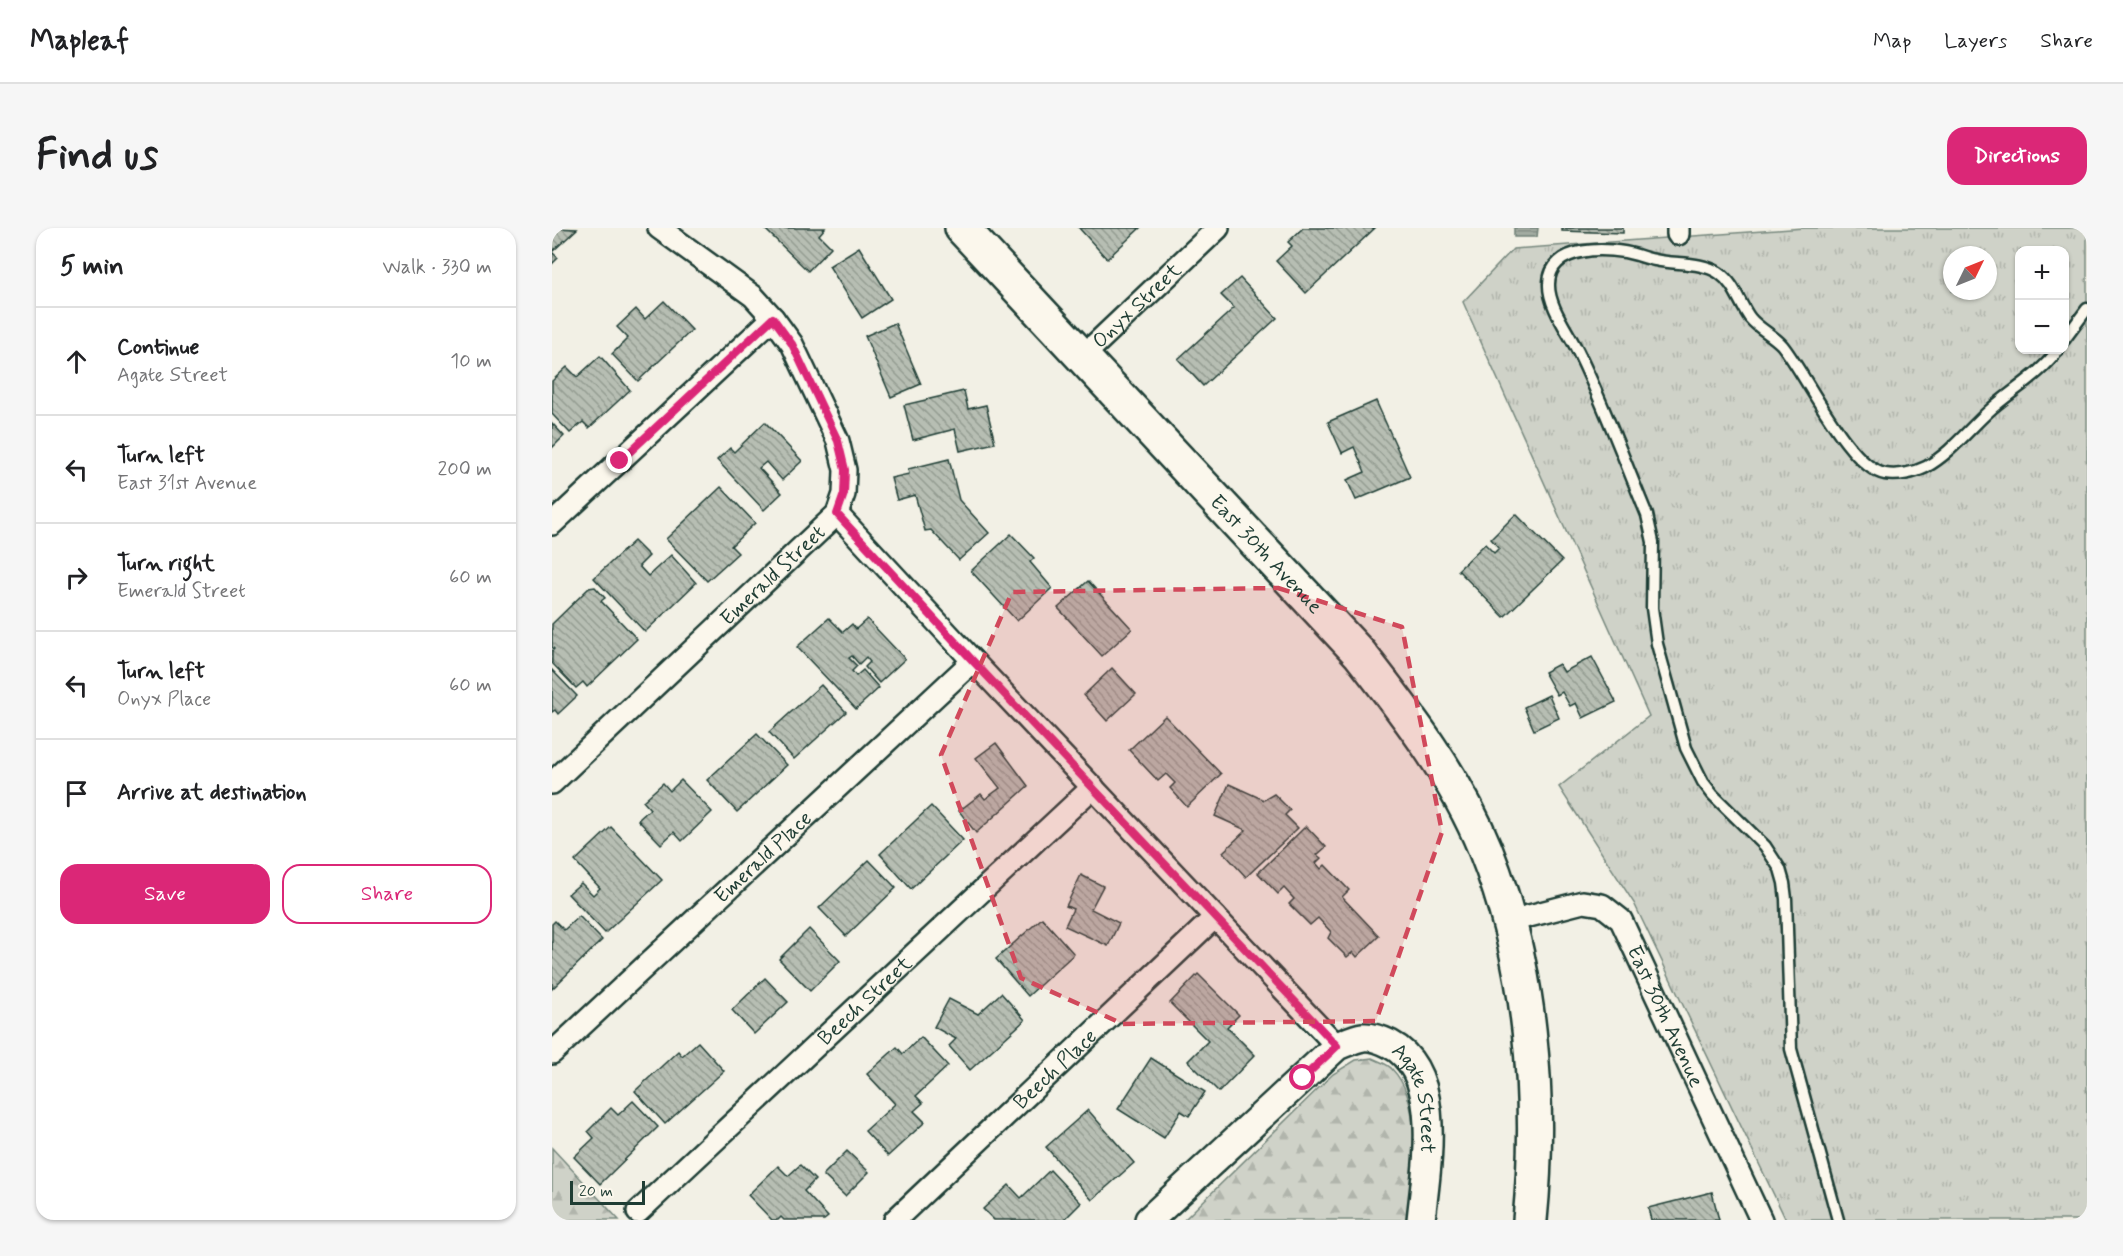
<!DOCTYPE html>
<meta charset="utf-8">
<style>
:root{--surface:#fff;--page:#f6f6f6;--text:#202124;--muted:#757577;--line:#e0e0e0;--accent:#db2777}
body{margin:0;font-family:Mynerve,sans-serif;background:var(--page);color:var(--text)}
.controls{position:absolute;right:18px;top:18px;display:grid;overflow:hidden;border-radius:12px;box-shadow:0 2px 4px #0004}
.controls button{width:54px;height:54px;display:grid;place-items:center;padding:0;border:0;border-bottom:2px solid var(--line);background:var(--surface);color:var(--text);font:30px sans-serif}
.compass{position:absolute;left:1391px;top:18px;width:54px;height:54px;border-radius:50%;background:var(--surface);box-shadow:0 2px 4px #0004;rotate:47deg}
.scale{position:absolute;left:18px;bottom:15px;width:75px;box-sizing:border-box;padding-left:6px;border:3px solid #1f3d34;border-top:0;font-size:16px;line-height:21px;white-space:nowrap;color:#1f3d34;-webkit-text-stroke:4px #fbf7ec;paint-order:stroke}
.stop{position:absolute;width:18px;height:18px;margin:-14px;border:4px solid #db2777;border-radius:50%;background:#fff}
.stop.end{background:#db2777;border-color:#fff;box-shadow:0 2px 6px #0008}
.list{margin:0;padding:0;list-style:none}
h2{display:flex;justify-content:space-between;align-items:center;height:78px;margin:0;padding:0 24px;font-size:26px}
h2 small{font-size:20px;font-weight:400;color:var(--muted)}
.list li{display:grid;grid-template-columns:39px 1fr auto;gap:18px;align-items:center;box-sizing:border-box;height:108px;padding:0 24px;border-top:2px solid var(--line)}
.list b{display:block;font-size:22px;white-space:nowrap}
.list p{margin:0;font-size:20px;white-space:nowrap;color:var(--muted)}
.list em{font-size:20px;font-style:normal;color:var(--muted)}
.actions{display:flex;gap:12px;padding:18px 24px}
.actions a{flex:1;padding:14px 0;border:2px solid var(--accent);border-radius:18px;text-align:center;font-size:21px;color:var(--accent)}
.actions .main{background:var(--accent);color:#fff}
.icon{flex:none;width:33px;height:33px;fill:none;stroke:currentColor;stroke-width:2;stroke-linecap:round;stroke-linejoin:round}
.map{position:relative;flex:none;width:1535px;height:992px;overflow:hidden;border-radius:18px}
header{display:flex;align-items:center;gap:36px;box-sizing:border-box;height:84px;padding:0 30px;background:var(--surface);border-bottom:2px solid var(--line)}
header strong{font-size:28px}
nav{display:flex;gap:33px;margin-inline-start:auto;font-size:21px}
.intro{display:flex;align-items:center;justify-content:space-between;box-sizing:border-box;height:144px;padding:0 36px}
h1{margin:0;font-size:42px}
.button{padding:15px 27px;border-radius:18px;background:var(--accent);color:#fff;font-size:21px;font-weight:700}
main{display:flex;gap:36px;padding:0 36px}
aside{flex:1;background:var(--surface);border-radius:18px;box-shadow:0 2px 4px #0004}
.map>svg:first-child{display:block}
</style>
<header>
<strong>Mapleaf</strong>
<nav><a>Map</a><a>Layers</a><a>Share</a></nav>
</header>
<div class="intro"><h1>Find us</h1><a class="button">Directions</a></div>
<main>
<aside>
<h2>5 min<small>Walk · 330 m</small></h2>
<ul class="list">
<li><svg class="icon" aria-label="ahead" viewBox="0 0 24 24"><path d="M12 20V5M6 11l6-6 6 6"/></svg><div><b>Continue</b><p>Agate Street</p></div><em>10 m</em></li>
<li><svg class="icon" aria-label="left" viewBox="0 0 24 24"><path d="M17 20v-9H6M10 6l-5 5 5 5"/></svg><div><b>Turn left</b><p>East 31st Avenue</p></div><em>200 m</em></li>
<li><svg class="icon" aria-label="right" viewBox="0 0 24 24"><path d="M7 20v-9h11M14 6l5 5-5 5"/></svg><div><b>Turn right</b><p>Emerald Street</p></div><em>60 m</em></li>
<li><svg class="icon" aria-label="left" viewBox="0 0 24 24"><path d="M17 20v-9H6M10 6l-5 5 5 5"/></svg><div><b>Turn left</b><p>Onyx Place</p></div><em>60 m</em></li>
<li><svg class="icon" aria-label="arrive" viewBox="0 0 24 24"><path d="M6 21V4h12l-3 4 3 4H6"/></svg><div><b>Arrive at destination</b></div></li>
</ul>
<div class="actions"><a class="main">Save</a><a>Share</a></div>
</aside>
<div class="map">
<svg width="1535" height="992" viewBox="0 0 1535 992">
<defs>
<pattern id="grass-tufts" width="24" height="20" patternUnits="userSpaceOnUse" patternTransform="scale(1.5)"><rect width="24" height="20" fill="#cfd2c8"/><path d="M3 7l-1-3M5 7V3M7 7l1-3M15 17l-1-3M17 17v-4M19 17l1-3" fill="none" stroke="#b1b5ac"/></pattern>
<pattern id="forest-firs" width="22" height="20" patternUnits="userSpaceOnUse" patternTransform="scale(1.5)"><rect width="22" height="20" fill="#cfd2c8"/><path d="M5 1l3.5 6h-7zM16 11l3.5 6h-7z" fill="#b1b5ac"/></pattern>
<pattern id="water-rules" width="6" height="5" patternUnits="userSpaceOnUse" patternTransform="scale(1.5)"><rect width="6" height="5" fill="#a2aba1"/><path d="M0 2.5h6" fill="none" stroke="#838c84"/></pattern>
<pattern id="building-back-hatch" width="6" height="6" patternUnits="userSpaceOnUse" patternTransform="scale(1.5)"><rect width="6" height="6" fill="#b7beb3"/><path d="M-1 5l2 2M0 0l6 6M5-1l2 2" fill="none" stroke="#949c92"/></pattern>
</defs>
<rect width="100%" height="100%" fill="#f2f0e5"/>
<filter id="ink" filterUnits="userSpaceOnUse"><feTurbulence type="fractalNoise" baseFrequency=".0167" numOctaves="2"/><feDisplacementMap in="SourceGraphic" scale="12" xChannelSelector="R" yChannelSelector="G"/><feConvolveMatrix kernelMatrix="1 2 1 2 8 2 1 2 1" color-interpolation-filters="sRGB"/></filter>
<g filter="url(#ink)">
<path fill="url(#grass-tufts)" stroke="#77887e" stroke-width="1.5" fill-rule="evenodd" d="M1252 0H1535V992H1234L1082 675 1007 559 1097 488 911 74 961 21ZM1468 22H1512V122H1468ZM1400 27H1436V63H1400Z"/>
<g fill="url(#forest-firs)" stroke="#77887e" stroke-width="1.5">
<path d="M820 830C826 833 836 836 840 841 873 875 860 950 856 992H632L781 846 804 832Z"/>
<path d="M0 920 67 992H0Z"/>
</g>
<path fill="url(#water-rules)" stroke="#6e7f75" stroke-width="1.5" d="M962 0H986L985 9H962Z"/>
<g fill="url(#building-back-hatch)" stroke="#1f3d34" stroke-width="1.5">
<path d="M0 0 25 1 0 24 6 30 0 36Z"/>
<path d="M215 0H273L267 7 279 19 256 43 214 2Z"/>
<path d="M527 0H588L555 31Z"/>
<path d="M751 0H823L754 65 724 33 740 18 736 14Z"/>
<path d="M1010 0H1071V5L1010 3Z"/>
<path d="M307 19 339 71 310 90 277 38Z"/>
<path d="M688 50 725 90 651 158 626 131 682 80 669 67Z"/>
<path d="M112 73 140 102 86 153 60 126 76 110 65 99 84 81 93 91Z"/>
<path d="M343 95 369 156 339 169 313 108Z"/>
<path d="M48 128 78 162 37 200 31 194 18 205 0 186V153L15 139 25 149Z"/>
<path d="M412 163 416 181 434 177 443 215 408 223 403 201 361 212 352 177Z"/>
<path d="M824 173 858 249 804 272 795 252 813 244 802 219 790 225 776 194Z"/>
<path d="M213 194 250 233 230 252 214 234 207 240 230 265 212 282 165 232 178 220 182 224Z"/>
<path d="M0 195 12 208 0 220Z"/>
<path d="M397 231 407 272 437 305 407 332 379 302 373 303 363 267 345 272 339 250 357 246 356 241Z"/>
<path d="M169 259 203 295 179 318 186 325 155 353 114 311Z"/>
<path d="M964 286 1010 333 952 389 906 342 933 316 942 325 947 320 939 311Z"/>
<path d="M459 306 482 330 478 334 500 360 465 393 419 343Z"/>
<path d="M82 313 97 328 87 338 96 348 119 327 144 355 93 404 42 350Z"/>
<path d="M536 353 580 401 550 428 506 380Z"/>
<path d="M43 359 53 370 49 373 85 411 35 459 31 454 24 460 0 435V423L2 421 0 419V396L37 360Z"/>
<path d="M277 390 291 404 300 396 304 401 315 391 353 431 327 455 313 439 318 434 314 429 307 436 300 428 297 430 305 438 300 443 304 448 311 442 327 460 304 481 245 419Z"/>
<path d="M1040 429 1064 474 1031 490 1024 475 1018 478 1010 464 1005 467 992 444 1007 436 1012 444Z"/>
<path d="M560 440 584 466 555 493 532 467Z"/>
<path d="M0 442 25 468 6 486 3 482 0 484Z"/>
<path d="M269 457 294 484 242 531 217 504Z"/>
<path d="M997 467 1007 490 982 502 972 479Z"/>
<path d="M613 488 669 546 635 579 618 560 623 555 614 546 606 553 577 522Z"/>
<path d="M205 506 235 537 185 584 155 552Z"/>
<path d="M444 515 476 558 424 605 407 583 429 566 433 571 448 560 424 530Z"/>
<path d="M129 552 160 584 130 613 122 604 109 616 86 592 98 581 91 573 111 555 118 563Z"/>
<path d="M677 556 712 572 722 566 738 582 733 587 746 600 694 649 671 624 694 602 663 588Z"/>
<path d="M379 578 411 612 359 661 328 626Z"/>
<path d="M754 598 774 619 765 627 769 630 764 635 769 641 773 637 797 662 790 669 827 708 805 729 801 724 795 729 776 710 779 704 766 690 758 697 737 676 742 671 732 660 726 666 706 645Z"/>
<path d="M59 599 110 652 53 705 16 666 29 655 41 667 48 660 23 633Z"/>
<path d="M317 632 344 660 294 708 267 680Z"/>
<path d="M529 647 551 658 539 681 567 695 556 718 513 698 521 681 514 678Z"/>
<path d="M27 688 50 712 0 761V696L3 693 12 702Z"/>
<path d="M490 690 522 726 476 768 444 731Z"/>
<path d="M257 701 288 733 258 763 227 731Z"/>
<path d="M646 746 687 787 675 799 703 827 667 864 636 833 656 813 618 775Z"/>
<path d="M213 750 236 774 202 806 180 782Z"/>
<path d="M449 765 473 792 418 842 397 818 404 811 382 799 397 771 426 786Z"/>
<path d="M369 809 396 838 364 868 371 875 362 883 373 894 336 928 313 903 343 876 315 846 345 819 351 826Z"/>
<path d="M146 814 172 843 113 896 83 863 126 823 130 828Z"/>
<path d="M599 830 653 864 637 888 629 883 612 910 566 881Z"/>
<path d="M81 873 106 899 48 956 22 929 42 910 36 903 59 880 66 887Z"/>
<path d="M536 882 582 935 540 972 494 919Z"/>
<path d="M295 923 317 944 293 968 271 947Z"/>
<path d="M248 937 263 952 252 963 276 989 272 992H232L229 989 226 992H220L196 967 226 938 236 948Z"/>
<path d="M498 942 529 975 512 992H442L431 981 457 957 469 970Z"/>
<path d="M1160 964 1167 992H1099L1096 980Z"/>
</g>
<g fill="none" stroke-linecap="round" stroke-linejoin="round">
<g stroke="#1f3d34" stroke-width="15">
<g id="service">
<path d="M1512 112 1535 81"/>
<path d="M1286 992 1239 821 1234 671 1232 655 1228 641 1213 618 1161 567 1151 554 1134 520 1105 416 1100 380 1101 314 1095 287C1073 234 1053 180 1028 128 1019 107 996 79 997 56 997 16 1058 19 1085 27 1091 29 1097 31 1103 32 1123 37 1149 33 1167 45 1183 56 1187 75 1198 90 1207 101 1221 107 1230 117 1254 146 1297 240 1333 246 1346 248 1362 245 1374 239 1399 225 1416 202 1437 183 1460 162 1487 148 1506 122"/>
</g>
</g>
<g stroke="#1f3d34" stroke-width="26">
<g id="minor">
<path d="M1126 6V0"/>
<path id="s1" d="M530 129 666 0"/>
<path d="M285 286 421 433 785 818"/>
<path d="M0 296 221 90"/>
<path id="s2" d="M0 555 285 286 292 266 293 242 286 213 240 116 221 90 201 68 107 0"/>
<path id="s3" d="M958 693 1031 674 1050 677 1069 692 1209 992"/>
<path id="s4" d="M0 825 421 433"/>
<path id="s5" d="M86 984 541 559"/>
<path id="s6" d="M343 992 663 689"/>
</g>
</g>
<g stroke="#1f3d34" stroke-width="32">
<g id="tertiary">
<path id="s7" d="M597 992 785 818C793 815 803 810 811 809 821 808 830 812 838 816 893 845 874 941 869 992"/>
</g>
</g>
<g stroke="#1f3d34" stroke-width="38">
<g id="primary">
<path id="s8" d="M410 0 808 426C855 486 904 549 933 621 979 735 990 870 978 992"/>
</g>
</g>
<use href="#service" stroke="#fbf7ec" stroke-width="10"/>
<use href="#minor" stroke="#fbf7ec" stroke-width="21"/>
<use href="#tertiary" stroke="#fbf7ec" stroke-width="27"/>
<use href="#primary" stroke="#fbf7ec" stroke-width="33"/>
</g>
</g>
<g fill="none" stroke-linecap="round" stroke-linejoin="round" filter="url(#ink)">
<path stroke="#db2777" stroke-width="8" d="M68 233 221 90 240 116 286 213 293 242 292 266 285 286 421 433 785 818 751 850"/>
</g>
<path fill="#d1495b" fill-opacity="0.2" stroke="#d1495b" stroke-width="4.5" stroke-dasharray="12 8" stroke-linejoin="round" d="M726 360 850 399 890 604 824 793 571 796 469 750 389 527 460 364Z"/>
<g text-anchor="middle" stroke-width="4.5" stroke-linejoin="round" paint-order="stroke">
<g font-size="21" fill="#1f3d34" stroke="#fbf7ec">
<text dy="7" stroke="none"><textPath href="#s1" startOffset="75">Onyx Street</textPath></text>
<text dy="7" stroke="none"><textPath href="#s8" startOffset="446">East 30th Avenue</textPath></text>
<text dy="7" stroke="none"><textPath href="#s2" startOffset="303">Emerald Street</textPath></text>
<text dy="7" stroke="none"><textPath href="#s4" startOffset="288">Emerald Place</textPath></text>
<text dy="7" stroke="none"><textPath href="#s5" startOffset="310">Beech Street</textPath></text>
<text dy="7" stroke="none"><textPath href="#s3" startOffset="225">East 30th Avenue</textPath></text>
<text dy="7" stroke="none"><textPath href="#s6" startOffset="220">Beech Place</textPath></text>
<text dy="7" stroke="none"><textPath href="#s7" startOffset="376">Agate Street</textPath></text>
</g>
</g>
</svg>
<div class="controls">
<button>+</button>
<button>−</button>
</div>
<svg class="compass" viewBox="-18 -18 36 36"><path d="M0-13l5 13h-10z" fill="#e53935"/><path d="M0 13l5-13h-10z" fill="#757577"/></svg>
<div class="scale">20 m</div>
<div class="stop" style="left:751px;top:850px"></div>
<div class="stop end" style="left:68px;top:233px"></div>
</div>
</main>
